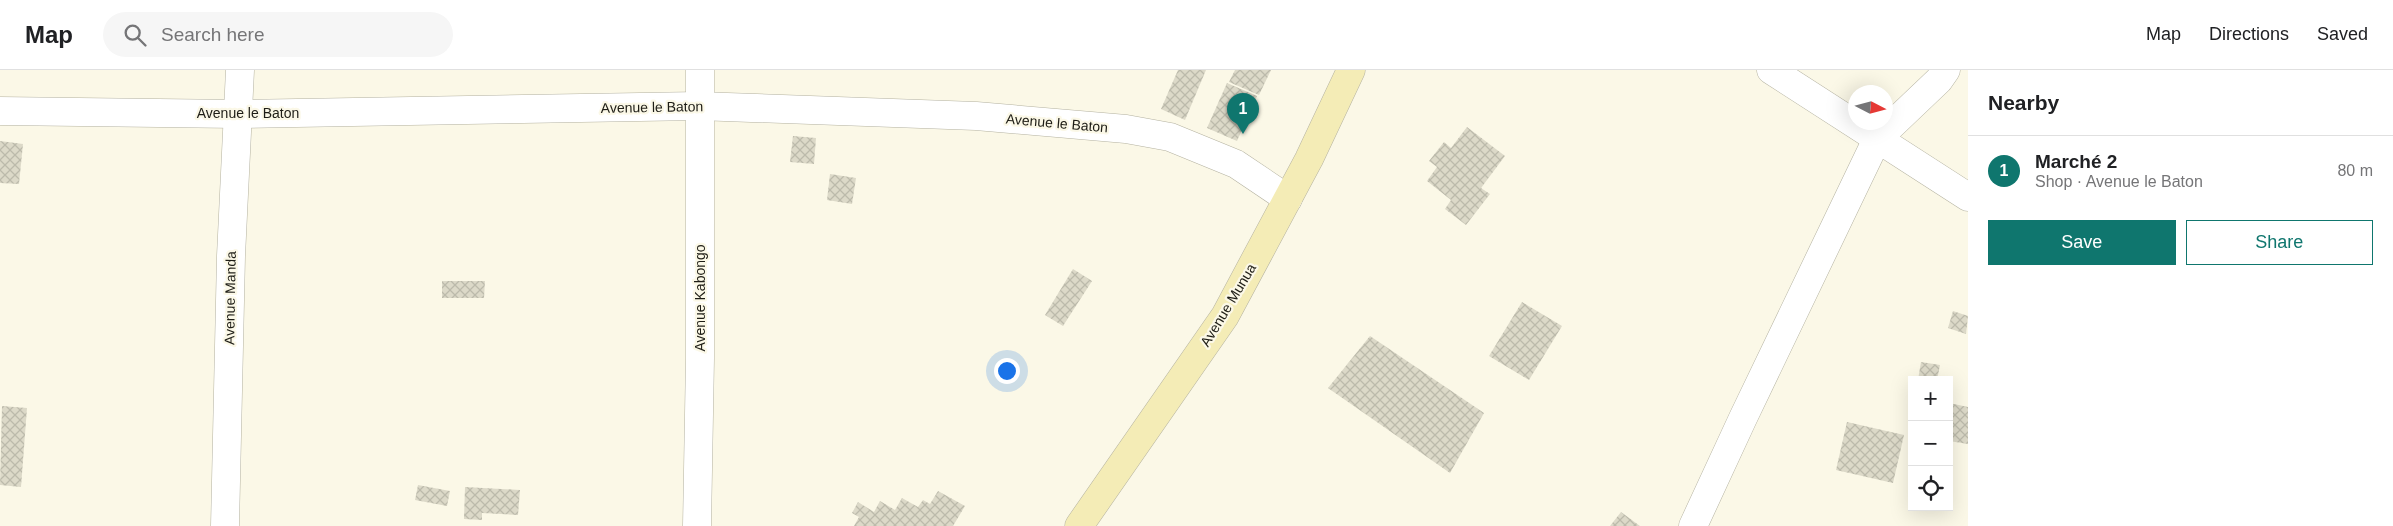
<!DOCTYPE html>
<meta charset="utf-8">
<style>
:root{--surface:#fff;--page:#f6f6f6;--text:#202124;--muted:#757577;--line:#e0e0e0;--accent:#0f766e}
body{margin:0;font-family:Helvetica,sans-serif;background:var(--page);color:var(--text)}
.controls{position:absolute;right:15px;bottom:15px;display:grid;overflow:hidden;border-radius:0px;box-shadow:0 5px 20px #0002}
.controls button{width:45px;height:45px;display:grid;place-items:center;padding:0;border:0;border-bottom:1px solid var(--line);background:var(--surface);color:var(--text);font:25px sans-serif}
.compass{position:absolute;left:1848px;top:15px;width:45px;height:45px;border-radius:50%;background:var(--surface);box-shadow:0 5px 20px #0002;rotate:96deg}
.you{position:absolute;left:1006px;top:300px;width:18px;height:18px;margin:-12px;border:4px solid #fff;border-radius:50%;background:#1a73e8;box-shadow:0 0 0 8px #1a73e833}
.badge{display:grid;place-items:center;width:32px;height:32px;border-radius:50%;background:var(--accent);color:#fff;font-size:16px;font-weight:700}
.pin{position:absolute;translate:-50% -41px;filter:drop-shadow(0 1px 2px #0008)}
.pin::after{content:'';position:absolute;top:26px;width:18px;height:15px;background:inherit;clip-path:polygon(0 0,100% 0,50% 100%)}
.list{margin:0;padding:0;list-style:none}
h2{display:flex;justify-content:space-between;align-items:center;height:65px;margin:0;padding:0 20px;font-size:21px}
h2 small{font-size:16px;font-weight:400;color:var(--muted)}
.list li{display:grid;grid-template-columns:32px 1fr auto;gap:15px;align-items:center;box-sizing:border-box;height:70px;padding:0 20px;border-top:1px solid var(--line)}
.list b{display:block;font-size:19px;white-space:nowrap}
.list p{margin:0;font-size:16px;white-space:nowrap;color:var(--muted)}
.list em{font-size:16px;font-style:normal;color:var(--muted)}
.actions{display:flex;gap:10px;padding:15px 20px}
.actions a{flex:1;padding:11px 0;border:1px solid var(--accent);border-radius:0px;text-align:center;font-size:18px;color:var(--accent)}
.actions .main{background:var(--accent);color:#fff}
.icon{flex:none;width:28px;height:28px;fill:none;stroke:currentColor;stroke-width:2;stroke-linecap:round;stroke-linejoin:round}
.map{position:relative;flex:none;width:1968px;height:456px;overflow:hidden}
header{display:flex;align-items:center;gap:30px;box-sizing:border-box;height:70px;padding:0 25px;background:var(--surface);border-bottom:1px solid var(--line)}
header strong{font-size:24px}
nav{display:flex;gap:28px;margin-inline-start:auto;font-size:18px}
.search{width:350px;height:45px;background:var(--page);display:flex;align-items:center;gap:12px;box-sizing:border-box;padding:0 18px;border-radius:28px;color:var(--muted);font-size:19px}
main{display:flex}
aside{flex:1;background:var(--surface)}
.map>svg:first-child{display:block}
</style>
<header>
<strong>Map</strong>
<div class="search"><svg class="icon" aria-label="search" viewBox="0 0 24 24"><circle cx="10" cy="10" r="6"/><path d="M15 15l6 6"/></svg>Search here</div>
<nav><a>Map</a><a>Directions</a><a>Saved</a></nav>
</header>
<main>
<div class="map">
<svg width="1968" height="456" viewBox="0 0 1968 456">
<defs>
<pattern id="building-cross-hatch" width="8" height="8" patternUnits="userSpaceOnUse" patternTransform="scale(1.25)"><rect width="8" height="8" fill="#dcd9c8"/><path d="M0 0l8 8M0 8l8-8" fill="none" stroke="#bcbaab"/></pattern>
</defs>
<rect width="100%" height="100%" fill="#fbf8e7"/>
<g fill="url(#building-cross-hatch)">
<path d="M1178 0H1206L1185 50 1161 39Z"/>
<path d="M1235 0H1271L1259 25 1229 12Z"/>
<path d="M1227 13 1257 26 1237 71 1207 58Z"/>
<path d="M1467 57 1505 86 1481 118 1490 124 1466 155 1445 139 1451 130 1427 111 1437 97 1429 91 1444 72 1451 78Z"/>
<path d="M793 66 816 68 814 94 790 92Z"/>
<path d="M0 71 23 74 19 114 0 113Z"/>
<path d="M830 104 856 108 852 134 827 130Z"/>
<path d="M1073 199 1092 211 1063 256 1045 245Z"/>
<path d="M442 211H485L484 228H442Z"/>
<path d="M1522 232 1562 256 1529 310 1489 286Z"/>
<path d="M1953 241 1968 246 1966 264 1948 258Z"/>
<path d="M1370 266 1484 343 1450 403 1328 318Z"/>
<path d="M1921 292 1940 295 1937 310H1918Z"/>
<path d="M1949 333 1968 337V374L1949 371Z"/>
<path d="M2 336 27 338 21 417 0 415Z"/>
<path d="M1847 352 1904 365 1893 413 1836 400Z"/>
<path d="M418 415 450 421 447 436 415 430Z"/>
<path d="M465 417 520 420 518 445 482 443V450L464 449Z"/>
<path d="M938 421 965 436 953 456H854L859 447 852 443 858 432 874 442 880 431 895 440 902 428 918 437 923 430 930 434Z"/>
<path d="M1621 442 1640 456H1610Z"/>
</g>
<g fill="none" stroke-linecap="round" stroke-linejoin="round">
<g stroke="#b4b2a1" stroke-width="29">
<g id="minor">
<path d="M1771 0 1968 127"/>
<path d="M0 41 237 44 698 36 976 46 1126 59 1170 67 1236 94 1288 129"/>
<path d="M225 456 231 186 240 0"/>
<path d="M697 456 700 288V0"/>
<path d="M1693 456 1743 348 1877 69 1939 10 1946 0"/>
</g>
</g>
<g stroke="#b4b2a1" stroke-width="29">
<path id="secondary" d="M1079 456 1225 246 1309 89 1351 0"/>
</g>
<use href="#minor" stroke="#fff" stroke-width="28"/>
<use href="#secondary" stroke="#f4ecb6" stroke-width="28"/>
</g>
<g text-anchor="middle" stroke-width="4.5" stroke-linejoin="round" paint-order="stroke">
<g font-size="14" fill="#1e1d16" stroke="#fbf8e7">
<text transform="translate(652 37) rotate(-1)" y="5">Avenue le Baton</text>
<text x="248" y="48">Avenue le Baton</text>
<text transform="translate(1057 53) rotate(5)" y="5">Avenue le Baton</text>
<text transform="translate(230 228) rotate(-89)" y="5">Avenue Manda</text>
<text transform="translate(700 228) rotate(-90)" y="5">Avenue Kabongo</text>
<text transform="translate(1228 235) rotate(-59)" y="5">Avenue Munua</text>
</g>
</g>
</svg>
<div class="controls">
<button>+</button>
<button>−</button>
<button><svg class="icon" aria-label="locate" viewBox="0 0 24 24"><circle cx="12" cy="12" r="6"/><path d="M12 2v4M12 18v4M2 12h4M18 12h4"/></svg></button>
</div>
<svg class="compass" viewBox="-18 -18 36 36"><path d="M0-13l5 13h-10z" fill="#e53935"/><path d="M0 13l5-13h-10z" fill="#757577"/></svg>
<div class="you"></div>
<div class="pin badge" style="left:1243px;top:64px">1</div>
</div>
<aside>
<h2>Nearby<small></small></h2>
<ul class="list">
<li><span class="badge">1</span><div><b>Marché 2</b><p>Shop · Avenue le Baton</p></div><em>80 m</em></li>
</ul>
<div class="actions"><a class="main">Save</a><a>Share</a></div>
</aside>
</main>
